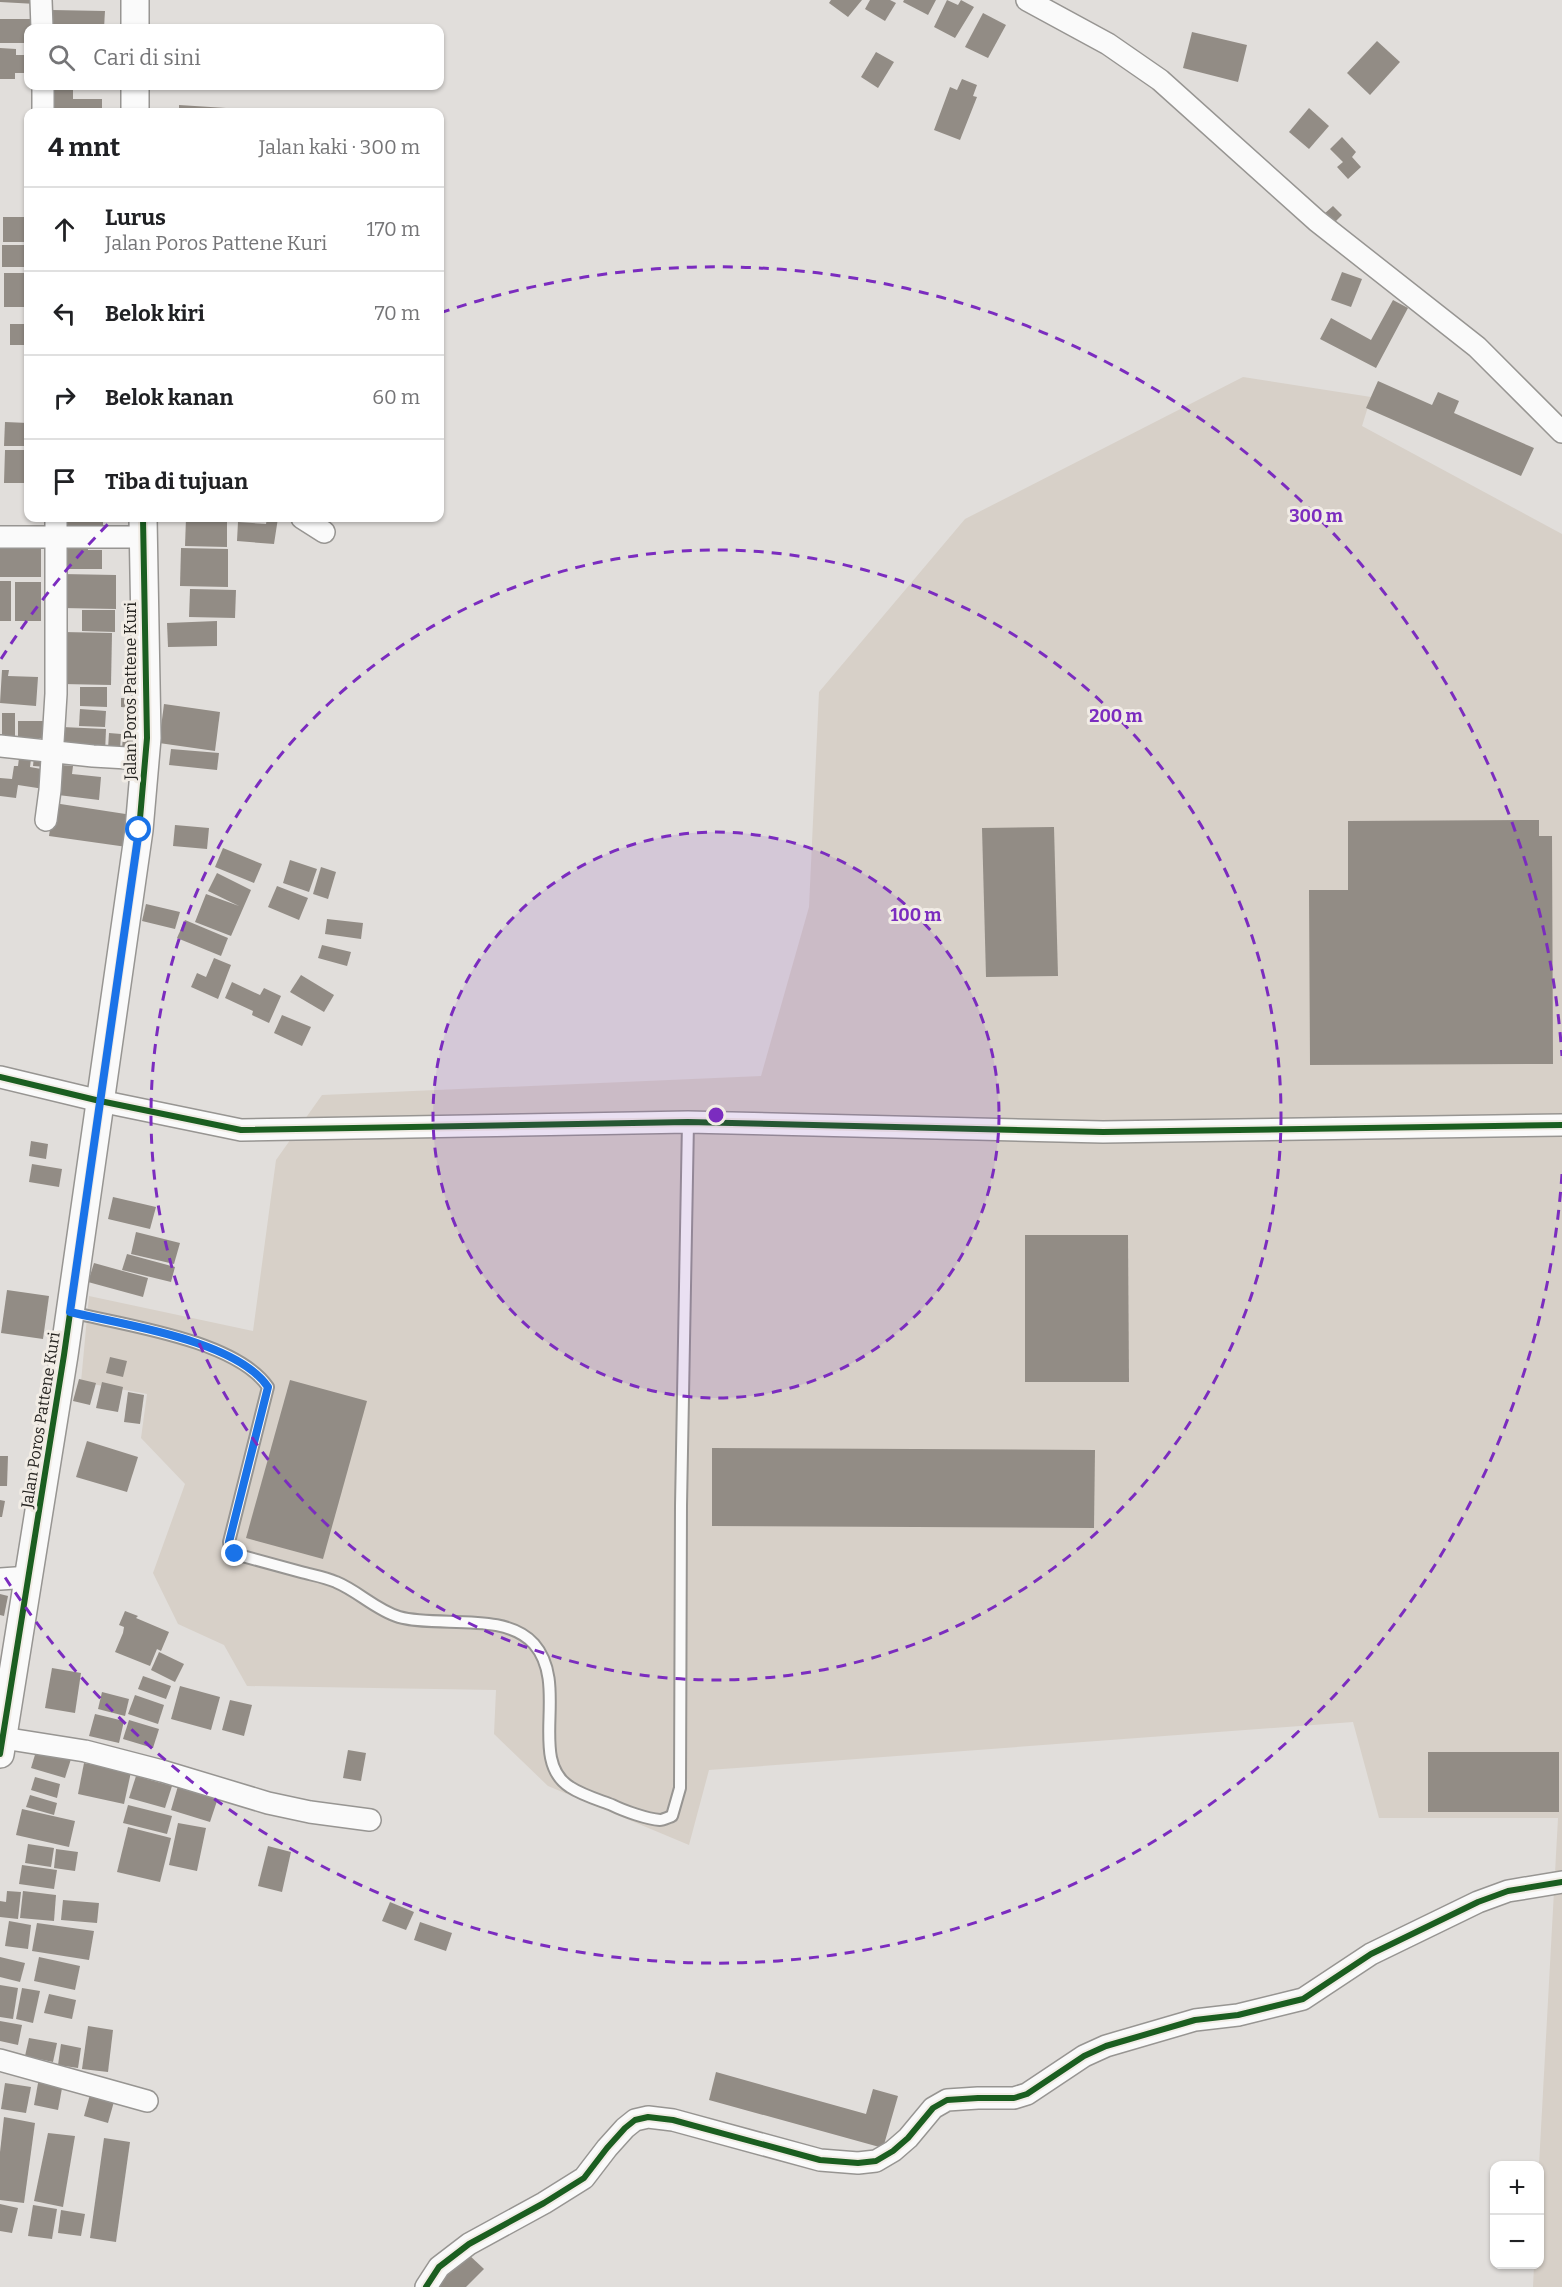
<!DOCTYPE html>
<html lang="id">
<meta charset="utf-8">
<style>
:root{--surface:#fff;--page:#f6f6f6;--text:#202124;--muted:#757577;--line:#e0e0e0}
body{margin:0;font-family:Bitter,serif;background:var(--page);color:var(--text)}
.controls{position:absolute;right:18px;bottom:18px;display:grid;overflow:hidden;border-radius:12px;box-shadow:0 2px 4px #0004}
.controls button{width:54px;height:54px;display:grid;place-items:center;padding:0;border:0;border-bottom:2px solid var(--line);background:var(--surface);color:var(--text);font:30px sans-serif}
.stop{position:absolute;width:18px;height:18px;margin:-14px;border:4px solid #1a73e8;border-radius:50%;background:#fff}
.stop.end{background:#1a73e8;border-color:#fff;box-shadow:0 2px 6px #0008}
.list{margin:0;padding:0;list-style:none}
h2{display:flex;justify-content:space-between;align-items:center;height:78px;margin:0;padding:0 24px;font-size:26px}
h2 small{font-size:20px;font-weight:400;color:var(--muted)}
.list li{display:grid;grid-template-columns:39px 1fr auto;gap:18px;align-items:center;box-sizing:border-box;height:84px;padding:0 24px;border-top:2px solid var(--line)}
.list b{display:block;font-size:22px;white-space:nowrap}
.list p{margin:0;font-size:20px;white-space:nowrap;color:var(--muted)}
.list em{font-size:20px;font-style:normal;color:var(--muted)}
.icon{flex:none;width:33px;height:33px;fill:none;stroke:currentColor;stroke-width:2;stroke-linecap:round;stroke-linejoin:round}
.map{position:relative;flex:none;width:1562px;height:2287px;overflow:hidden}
.search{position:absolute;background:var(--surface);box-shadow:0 2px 4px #0004;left:24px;top:24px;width:420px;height:66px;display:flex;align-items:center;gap:15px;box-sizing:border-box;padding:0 21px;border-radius:12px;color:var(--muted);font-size:22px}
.panel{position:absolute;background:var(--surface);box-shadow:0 2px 4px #0004;left:24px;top:108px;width:420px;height:414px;border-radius:12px}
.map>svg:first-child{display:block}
</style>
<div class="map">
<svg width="1562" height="2287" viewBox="0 0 1562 2287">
<rect width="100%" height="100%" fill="#e1dedb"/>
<path fill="#d7d0c8" d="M1243 377 1371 397 1362 426 1562 534V2287H1533L1534 2265 1540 2264 1539 2165 1558 1818H1379L1353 1722 709 1770 689 1845 548 1786 494 1734 496 1690 247 1686 224 1645 178 1624 153 1573 185 1484 141 1438 147 1394 81 1382 89 1296 253 1331 276 1160 322 1095 761 1076 809 907 819 692 965 519Z"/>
<g fill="#928c85">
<path d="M0 0H36V4L0 2Z"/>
<path d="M831 0H862L848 17 829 3Z"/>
<path d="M870 0H890L896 3 885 21 865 9Z"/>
<path d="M904 0H936L928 15 903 2Z"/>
<path d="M947 0 958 5 961 0 974 7 955 38 934 27Z"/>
<path d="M52 10 105 11 104 28H51Z"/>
<path d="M983 13 1006 25 988 58 965 47Z"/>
<path d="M0 19H40V28H28V43H0Z"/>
<path d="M1192 32 1247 45 1238 82 1183 68Z"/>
<path d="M1377 41 1400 62 1370 95 1347 73Z"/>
<path d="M0 48 16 49V55H28V73H15V79H0Z"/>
<path d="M876 52 894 62 878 88 861 77Z"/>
<path d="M962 79 977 85 973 96 977 97 960 140 934 130 950 87 957 90Z"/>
<path d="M49 86H73V99H102V112H49Z"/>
<path d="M179 105 226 108 225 112H179Z"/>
<path d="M1309 108 1329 126 1309 149 1289 132Z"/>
<path d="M1342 137 1356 152 1352 157 1361 167 1348 179 1337 167 1343 162 1330 149Z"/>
<path d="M1333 206 1342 215 1333 224 1324 214Z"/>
<rect x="3" y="217" width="25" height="25"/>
<rect x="2" y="245" width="26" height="22"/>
<path d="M1342 272 1362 279 1351 307 1331 300Z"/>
<rect x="4" y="273" width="24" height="34"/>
<path d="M1393 300 1408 308 1376 368 1320 339 1331 318 1371 340Z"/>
<rect x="10" y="324" width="18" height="21"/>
<path d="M1378 381 1432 405 1438 392 1459 401 1454 413 1534 448 1521 476 1366 408Z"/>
<path d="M5 422 28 423V446H4Z"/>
<path d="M5 450H28V483H4Z"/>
<rect x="61" y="518" width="42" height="11"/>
<path d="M186 518H227V547L185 546Z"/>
<path d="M267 518H278L274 544 237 541 238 522 266 524Z"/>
<path d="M60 538 88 539V550H102V569H59Z"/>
<rect x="0" y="548" width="41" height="29"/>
<path d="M181 548 228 549V587L180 586Z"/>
<path d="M62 574 116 575V609L62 608Z"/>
<rect x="0" y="581" width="11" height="40"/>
<rect x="15" y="582" width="26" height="39"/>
<path d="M190 589 236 590 235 618 189 617Z"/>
<path d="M82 610H115V632L82 631Z"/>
<path d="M217 621V646L168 647 167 623Z"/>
<path d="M63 632 112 633 111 685 63 684Z"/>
<path d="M2 670H9L8 676 38 677 36 706 0 703Z"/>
<path d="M80 687H107V707L80 706Z"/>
<path d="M121 698H134V708L121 707Z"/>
<path d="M164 704 220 712 215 751 159 743Z"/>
<path d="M80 709 106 711 105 727 79 726Z"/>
<rect x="2" y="713" width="13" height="26"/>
<rect x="18" y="721" width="27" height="17"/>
<path d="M62 727 106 729 105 753 61 750Z"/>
<path d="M123 732 135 733 133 751H122Z"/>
<path d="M109 733 121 734 120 750 108 749Z"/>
<path d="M171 749 219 753 217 770 169 765Z"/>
<path d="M34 756 48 758 47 767 33 766Z"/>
<path d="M19 758 31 759 30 767 47 770 44 789 18 785 16 798 0 796V778L12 779 14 766H18Z"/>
<path d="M61 765 73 766 72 774 101 777 99 800 58 795Z"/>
<path d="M54 803 132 815 127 847 49 836Z"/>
<path d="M1539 820V836H1552L1553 1064 1310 1065 1309 890H1348V821Z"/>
<path d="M175 825 209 828 207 849 173 846Z"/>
<path d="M1054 827 1058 976 986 977 982 828Z"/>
<path d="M223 848 262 864 254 883 215 867Z"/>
<path d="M290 860 317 869 309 892 283 883Z"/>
<path d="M321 867 336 872 328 899 313 894Z"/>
<path d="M217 873 251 890 231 936 195 922 206 894 239 906 208 891Z"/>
<path d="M277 886 308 898 299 920 268 907Z"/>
<path d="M146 904 180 912 175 929 142 921Z"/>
<path d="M327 919 363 923 361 939 325 934Z"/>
<path d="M185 920 228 938 221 956 177 938Z"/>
<path d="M322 945 351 952 347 966 318 958Z"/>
<path d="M214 958 231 965 218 999 191 987 197 973 206 977Z"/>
<path d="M301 975 334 995 324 1012 290 992Z"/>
<path d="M232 982 260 995 264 988 281 996 269 1023 252 1015 253 1011 225 998Z"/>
<path d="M282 1015 311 1027 302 1046 274 1033Z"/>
<path d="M31 1141 48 1144 46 1159 29 1156Z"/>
<path d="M32 1164 62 1169 59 1187 29 1182Z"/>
<path d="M113 1197 156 1207 150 1229 108 1219Z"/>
<path d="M136 1232 180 1243 174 1264 131 1254Z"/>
<path d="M1025 1235H1128L1129 1382H1025Z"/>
<path d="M127 1254 175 1267 171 1282 122 1270Z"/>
<path d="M94 1263 148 1278 143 1297 88 1282Z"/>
<path d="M7 1290 49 1296 43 1339 1 1333Z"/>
<path d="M110 1357 127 1361 123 1377 106 1373Z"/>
<path d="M79 1379 96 1383 90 1405 73 1401Z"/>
<path d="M290 1380 367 1401 323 1559 246 1538Z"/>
<path d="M102 1382 123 1387 118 1412 96 1408Z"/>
<path d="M128 1392 144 1395 140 1424 124 1422Z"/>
<path d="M87 1441 138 1457 127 1492 76 1477Z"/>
<path d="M712 1448 1095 1450 1094 1528 712 1526Z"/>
<path d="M0 1456H8L7 1486H0Z"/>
<path d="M0 1500 5 1501 2 1517H0Z"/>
<path d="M0 1594 8 1596 4 1616 0 1615Z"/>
<path d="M125 1611 138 1616 136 1618 169 1632 161 1651 157 1649 150 1666 115 1652 123 1633 124 1627 119 1625Z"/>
<path d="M159 1652 184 1664 175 1682 151 1670Z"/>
<path d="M52 1668 81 1673 75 1713 45 1708Z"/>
<path d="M143 1676 171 1686 166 1699 138 1689Z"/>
<path d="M180 1686 220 1697 211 1730 171 1719Z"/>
<path d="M102 1692 129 1699 125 1716 98 1709Z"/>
<path d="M135 1695 164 1705 158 1724 128 1714Z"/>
<path d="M230 1700 252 1705 244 1736 222 1730Z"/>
<path d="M95 1714 124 1721 119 1743 89 1736Z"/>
<path d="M129 1720 159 1729 153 1748 123 1739Z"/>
<path d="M37 1748 71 1759 65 1778 31 1768Z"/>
<path d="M348 1750 366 1753 361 1781 343 1778Z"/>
<rect x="1428" y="1752" width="131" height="60"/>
<path d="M84 1763 131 1772 124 1804 78 1794Z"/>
<path d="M136 1776 172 1786 165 1808 129 1798Z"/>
<path d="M35 1777 60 1784 57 1798 31 1790Z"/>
<path d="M178 1786 218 1798 210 1822 171 1810Z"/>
<path d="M30 1795 57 1803 54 1815 26 1807Z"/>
<path d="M128 1805 172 1816 167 1834 123 1823Z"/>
<path d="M22 1809 75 1821 69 1847 16 1835Z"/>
<path d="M178 1823 206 1828 197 1871 169 1865Z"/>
<path d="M128 1827 171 1838 160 1882 117 1872Z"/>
<path d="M28 1844 54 1848 51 1867 25 1863Z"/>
<path d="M268 1846 291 1852 282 1892 258 1886Z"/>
<path d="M56 1849 78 1852 75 1871 54 1868Z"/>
<path d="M22 1865 57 1870 54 1889 19 1884Z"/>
<path d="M7 1891 21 1892 18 1919 0 1917V1901L6 1902Z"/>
<path d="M23 1891 56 1895 54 1921 20 1918Z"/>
<path d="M63 1900 99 1903 97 1923 61 1920Z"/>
<path d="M390 1902 414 1912 406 1930 382 1921Z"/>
<path d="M9 1921 31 1925 28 1949 5 1946Z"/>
<path d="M420 1922 452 1933 446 1951 414 1940Z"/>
<path d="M37 1923 94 1931 89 1960 32 1951Z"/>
<path d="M0 1957 25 1963 20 1982 0 1977Z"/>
<path d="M39 1957 80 1966 75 1990 34 1981Z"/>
<path d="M0 1985 18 1988 13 2019 0 2017Z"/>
<path d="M22 1988 40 1991 33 2023 16 2019Z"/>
<path d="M49 1994 76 2000 72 2019 44 2013Z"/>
<path d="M0 2021 22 2025 18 2045 0 2041Z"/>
<path d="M88 2026 113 2030 108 2072 82 2069Z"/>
<path d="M29 2038 57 2043 53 2062 25 2056Z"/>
<path d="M61 2044 81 2048 78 2068 58 2065Z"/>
<path d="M716 2072 866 2114 873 2089 898 2096 883 2148 709 2100Z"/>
<path d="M39 2078 63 2083 58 2110 34 2105Z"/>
<path d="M5 2083 31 2087 26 2113 1 2109Z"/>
<path d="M91 2091 115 2098 108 2123 84 2116Z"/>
<path d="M4 2117 35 2123 24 2203 0 2200V2152Z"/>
<path d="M48 2133 75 2136 63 2207 34 2201Z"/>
<path d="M104 2138 130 2142 116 2242 90 2238Z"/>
<path d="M0 2204 18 2208 12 2233 0 2231Z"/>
<path d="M33 2205 57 2209 52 2239 28 2236Z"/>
<path d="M61 2210 85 2214 81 2236 58 2233Z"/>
<path d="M468 2254 484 2269 466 2287H440L437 2285Z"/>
</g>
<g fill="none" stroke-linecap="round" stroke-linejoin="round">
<g stroke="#979592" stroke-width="14">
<path id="service" d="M70 1312C124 1325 236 1340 268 1387L229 1542 230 1550 235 1554C257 1560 279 1566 301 1572 312 1575 325 1577 336 1582 358 1591 376 1610 399 1617 438 1628 505 1611 534 1644 570 1685 527 1760 570 1787 582 1795 599 1800 612 1805 624 1811 647 1819 660 1820 663 1820 669 1817 672 1816L680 1788 681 1506 688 1122"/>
</g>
<g stroke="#979592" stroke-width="24">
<g id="minor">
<path d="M41 0 42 28"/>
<path d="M1027 0 1108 44 1160 80 1317 221 1477 347 1562 432"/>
<path d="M43 86V112"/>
<path d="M302 518 324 532"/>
<path d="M0 537H143"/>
<path d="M0 746 93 756 145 759"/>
<path d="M46 820 50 790 56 694V518"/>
<path d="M0 1077 100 1101 241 1130 688 1122 1103 1132 1562 1125"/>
<path d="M0 1579 30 1577"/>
<path d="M3 1738 85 1751 162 1771 268 1803 310 1812 370 1820"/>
<path d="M0 2060 147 2101"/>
<path d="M426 2287 439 2267 469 2244 544 2203 584 2178 607 2148 625 2128 635 2120 648 2117 673 2120 820 2160 858 2163 876 2161 893 2151 908 2138 933 2108 947 2100 978 2098H1014L1027 2094 1084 2056 1106 2046 1195 2020 1238 2015 1303 1999 1371 1954 1478 1902 1508 1891 1562 1882"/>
</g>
</g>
<g stroke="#979592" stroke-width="30">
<g id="tertiary">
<path d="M135 28V0"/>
<path d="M135 86V112"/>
<path d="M0 1754 64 1355 139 830 147 738 143 518"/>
</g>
</g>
<use href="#service" stroke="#fafafa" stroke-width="10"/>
<use href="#minor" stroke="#fafafa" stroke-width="21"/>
<use href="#tertiary" stroke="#fafafa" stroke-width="27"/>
<g stroke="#f1ece5" stroke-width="10">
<g id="cycleway">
<path d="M0 1077 100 1101 241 1130 688 1122 1103 1132 1562 1125"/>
<path d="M0 1754 64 1355 139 830 147 738 143 518"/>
<path d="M426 2287 439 2267 469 2244 544 2203 584 2178 607 2148 625 2128 635 2120 648 2117 673 2120 820 2160 858 2163 876 2161 893 2151 908 2138 933 2108 947 2100 978 2098H1014L1027 2094 1084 2056 1106 2046 1195 2020 1238 2015 1303 1999 1371 1954 1478 1902 1508 1891 1562 1882"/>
</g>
</g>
<use href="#cycleway" stroke="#1b5e20" stroke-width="6"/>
</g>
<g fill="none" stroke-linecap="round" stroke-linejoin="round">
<path stroke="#1a73e8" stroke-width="8" d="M139 830 70 1312C124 1325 236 1340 268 1387L229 1542 230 1550 235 1554"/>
</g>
<circle cx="716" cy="1115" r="283" fill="#7b2cbf" fill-opacity=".12"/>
<g fill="none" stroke="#7b2cbf" stroke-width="3" stroke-dasharray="10 8">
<circle cx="716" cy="1115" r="283"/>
<circle cx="716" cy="1115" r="565"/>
<path d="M1562 1174A848 848 0 0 1 1 1571M1 659A848 848 0 0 1 111 521M440 313A848 848 0 0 1 1562 1056"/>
</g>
<g text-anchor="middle" stroke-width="6" stroke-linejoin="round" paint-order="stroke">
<g font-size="16" fill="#272522" stroke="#f1ece5">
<text transform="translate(130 691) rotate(-90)" y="6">Jalan Poros Pattene Kuri</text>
<text transform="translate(40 1420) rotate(-81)" y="6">Jalan Poros Pattene Kuri</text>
</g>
</g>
<circle cx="716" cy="1115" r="9" fill="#7b2cbf" stroke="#f1ece5" stroke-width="3"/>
<g font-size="18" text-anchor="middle" font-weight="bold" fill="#7b2cbf" stroke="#f1ece5" stroke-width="6" stroke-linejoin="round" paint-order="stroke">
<text x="1316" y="522">300 m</text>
<text x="1116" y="722">200 m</text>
<text x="916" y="921">100 m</text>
</g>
</svg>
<div class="controls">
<button>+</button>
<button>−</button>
</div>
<div class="stop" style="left:139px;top:830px"></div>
<div class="stop end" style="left:235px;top:1554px"></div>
<div class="search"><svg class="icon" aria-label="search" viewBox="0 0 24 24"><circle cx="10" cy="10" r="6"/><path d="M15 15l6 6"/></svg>Cari di sini</div>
<section class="panel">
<h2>4 mnt<small>Jalan kaki · 300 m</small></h2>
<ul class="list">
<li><svg class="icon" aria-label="ahead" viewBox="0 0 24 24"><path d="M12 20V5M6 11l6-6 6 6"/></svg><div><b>Lurus</b><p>Jalan Poros Pattene Kuri</p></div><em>170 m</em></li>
<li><svg class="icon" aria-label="left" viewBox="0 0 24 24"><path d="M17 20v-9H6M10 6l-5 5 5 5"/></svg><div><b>Belok kiri</b></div><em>70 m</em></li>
<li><svg class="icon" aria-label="right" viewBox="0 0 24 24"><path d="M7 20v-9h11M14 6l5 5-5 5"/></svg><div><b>Belok kanan</b></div><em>60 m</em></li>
<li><svg class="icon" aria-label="arrive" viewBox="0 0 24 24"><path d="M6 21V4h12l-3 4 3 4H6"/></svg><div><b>Tiba di tujuan</b></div></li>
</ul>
</section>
</div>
